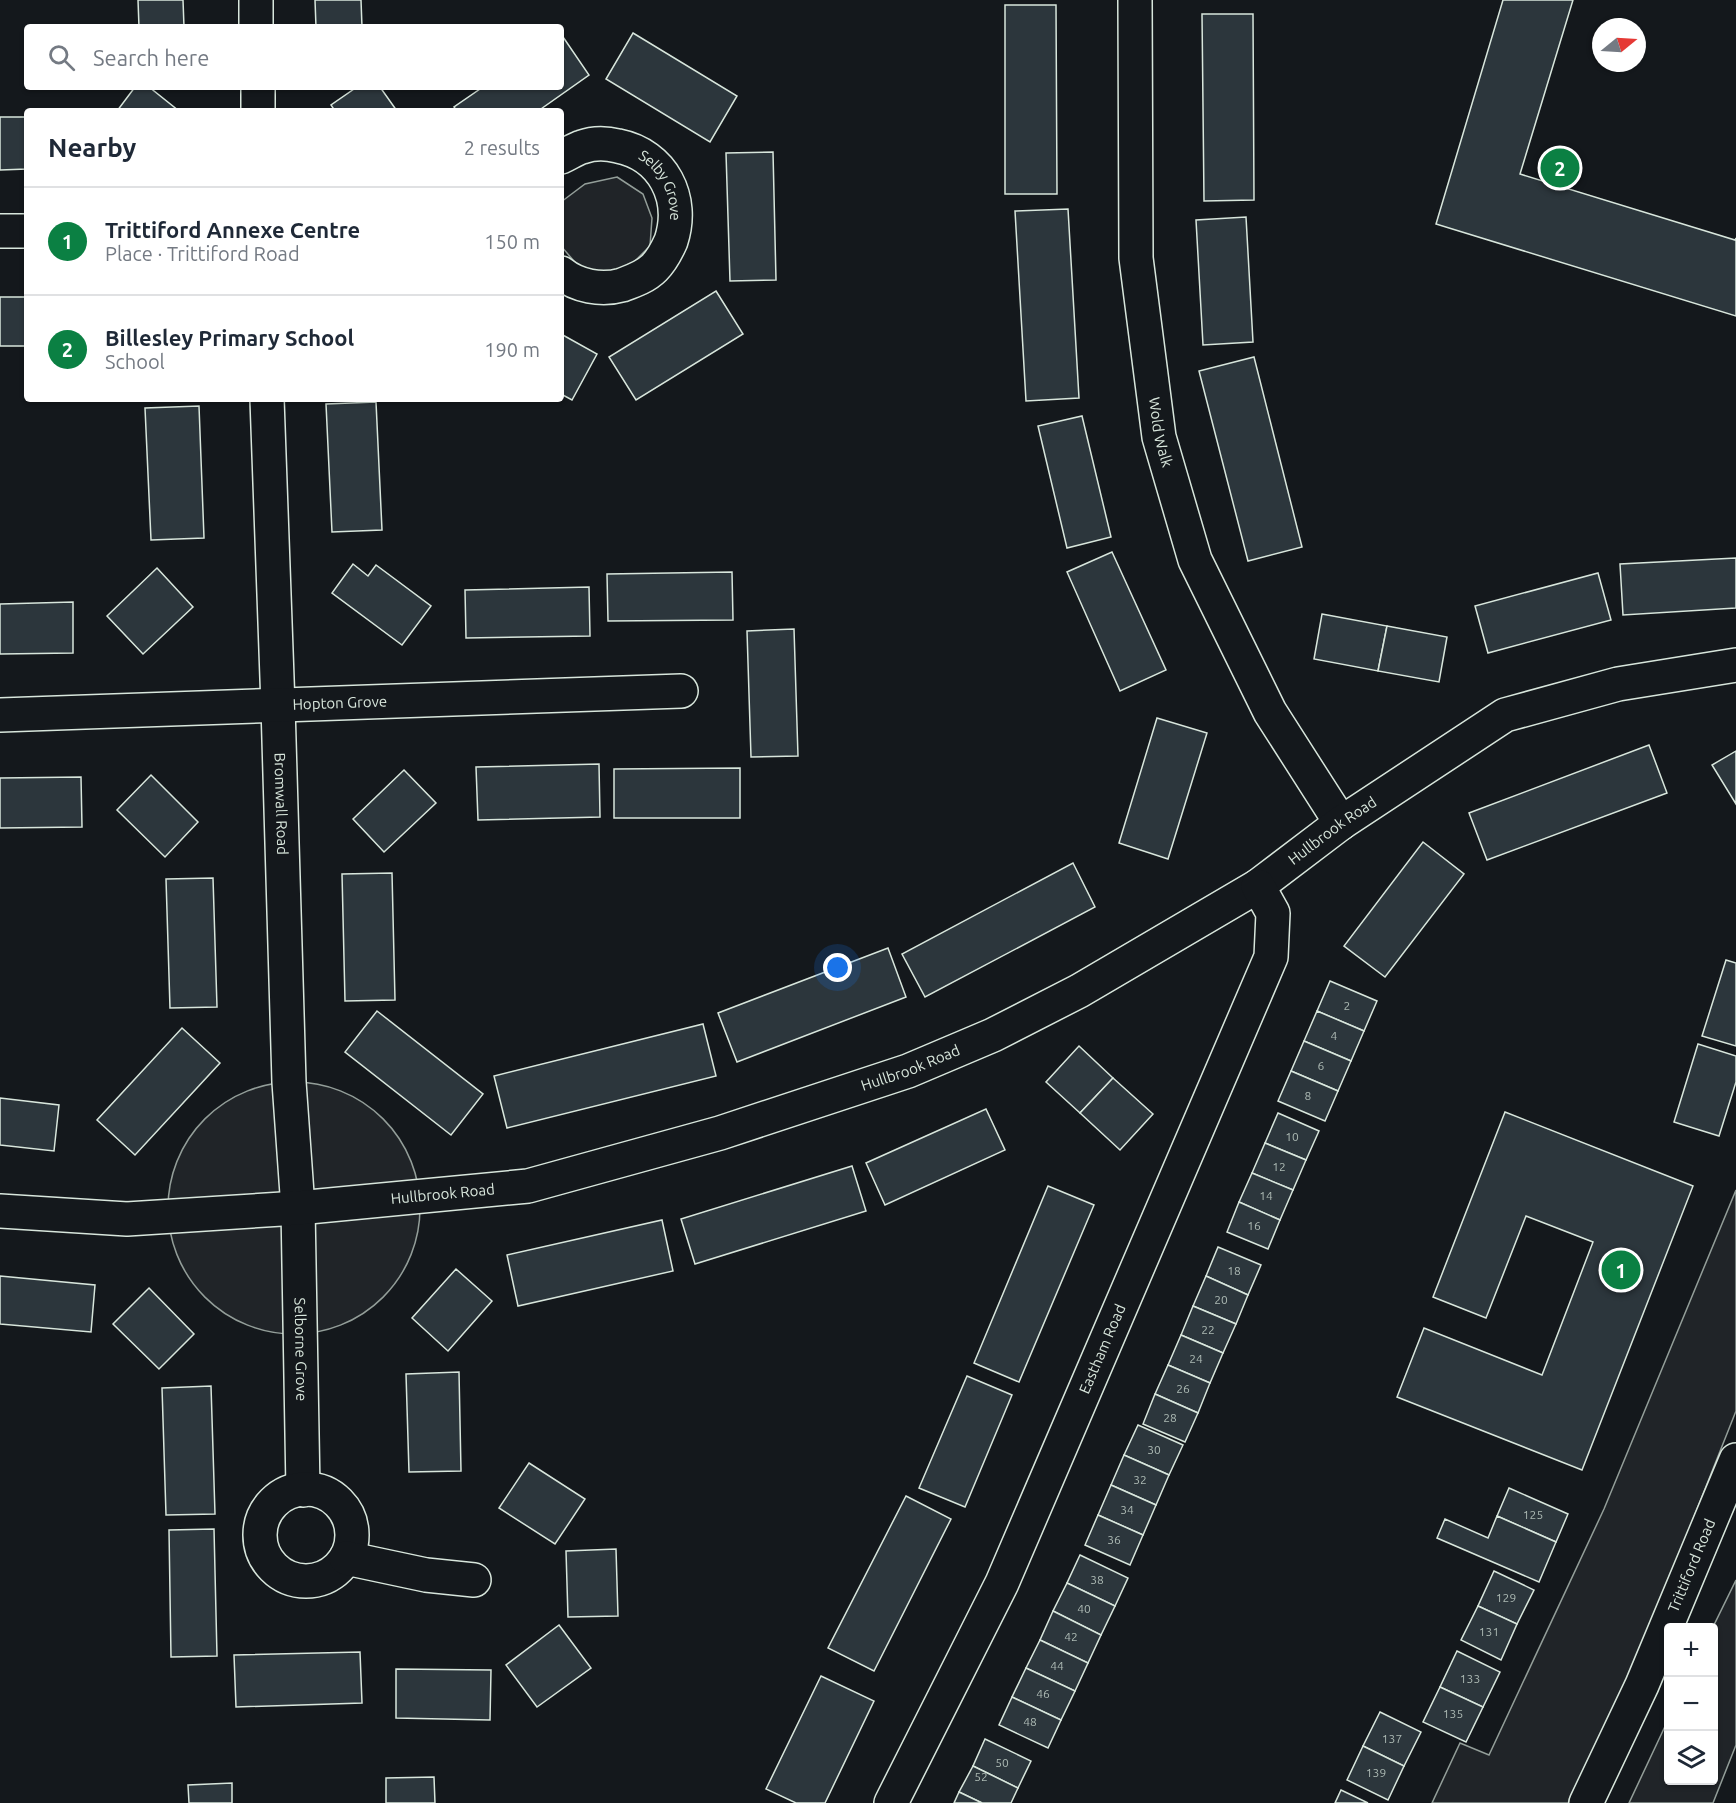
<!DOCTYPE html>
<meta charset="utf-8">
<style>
:root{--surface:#fff;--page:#f2f2f3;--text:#1f2937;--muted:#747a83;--line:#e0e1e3;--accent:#0b8043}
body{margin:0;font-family:Ubuntu,sans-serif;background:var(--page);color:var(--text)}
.controls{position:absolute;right:18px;bottom:18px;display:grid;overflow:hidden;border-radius:6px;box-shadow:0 2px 4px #0004}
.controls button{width:54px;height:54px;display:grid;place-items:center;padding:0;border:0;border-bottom:2px solid var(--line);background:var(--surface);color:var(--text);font:30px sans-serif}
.compass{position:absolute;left:1592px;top:18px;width:54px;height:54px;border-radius:50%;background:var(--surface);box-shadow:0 2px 4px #0004;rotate:72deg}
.you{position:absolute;left:838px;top:968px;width:21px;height:21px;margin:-15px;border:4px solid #fff;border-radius:50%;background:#1a73e8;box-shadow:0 0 0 9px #1a73e833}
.badge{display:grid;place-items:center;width:39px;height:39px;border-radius:50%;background:var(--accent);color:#fff;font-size:20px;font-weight:700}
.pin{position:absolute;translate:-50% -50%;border:3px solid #fff;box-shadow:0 2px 6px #0006}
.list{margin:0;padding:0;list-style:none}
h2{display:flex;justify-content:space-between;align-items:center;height:78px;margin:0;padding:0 24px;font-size:26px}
h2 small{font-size:20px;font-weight:400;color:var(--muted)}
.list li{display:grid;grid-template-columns:39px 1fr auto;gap:18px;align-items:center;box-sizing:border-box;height:108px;padding:0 24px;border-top:2px solid var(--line)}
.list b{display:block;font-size:22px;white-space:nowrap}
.list p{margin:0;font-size:20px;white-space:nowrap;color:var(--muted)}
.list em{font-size:20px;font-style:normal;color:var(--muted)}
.icon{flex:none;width:33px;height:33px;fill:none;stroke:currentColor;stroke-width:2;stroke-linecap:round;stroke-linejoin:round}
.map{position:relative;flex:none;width:1736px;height:1803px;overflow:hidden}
.search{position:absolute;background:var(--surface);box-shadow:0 2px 4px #0004;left:24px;top:24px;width:540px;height:66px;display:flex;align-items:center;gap:15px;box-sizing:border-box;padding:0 21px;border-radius:6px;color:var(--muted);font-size:22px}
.panel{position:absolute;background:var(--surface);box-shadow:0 2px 4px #0004;left:24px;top:108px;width:540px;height:294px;border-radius:6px}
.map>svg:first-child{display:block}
</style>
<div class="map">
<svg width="1736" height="1803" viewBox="0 0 1736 1803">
<rect width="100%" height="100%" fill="#14181c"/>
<g fill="#202428" stroke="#939e99" stroke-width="1.5">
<path d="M617 177 643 194 652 218 650 246 628 268 604 273 579 267 561 246V202L585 184Z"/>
<circle cx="294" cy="1208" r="126"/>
<path d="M1736 1190V1411L1632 1673 1568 1803H1432L1460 1743 1489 1755 1604 1509Z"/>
<path d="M1736 1580V1745L1713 1803H1629L1668 1720V1780H1714L1713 1627Z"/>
</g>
<g fill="#2c363c" stroke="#d8e6dc" stroke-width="1.5">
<path d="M138 0H183L184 27H139Z"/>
<path d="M315 0H361L362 27H316Z"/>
<path d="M1503 0H1573L1520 174 1735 240 1736 238V316L1436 224Z"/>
<path d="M1005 5H1056L1057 194H1005Z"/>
<path d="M1202 14H1253L1254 200 1204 201Z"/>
<path d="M633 33 737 96 710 142 606 79Z"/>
<path d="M561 34 589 75 538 111H457L454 107 483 87H561Z"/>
<path d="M135 87H149L179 111H117Z"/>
<path d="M357 87H380L397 111H335L331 105Z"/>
<path d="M0 117H27V169L0 170Z"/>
<path d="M773 152 776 280 730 281 726 153Z"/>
<path d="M1068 209 1079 398 1026 401 1015 211Z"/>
<path d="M1246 217 1253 342 1203 345 1196 220Z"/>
<path d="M716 291 743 334 636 400 609 357Z"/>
<rect x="0" y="297" width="27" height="49"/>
<path d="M561 334 597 354 572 400 561 394Z"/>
<path d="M1254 357 1302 547 1248 561 1199 371Z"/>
<path d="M376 402 382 530 332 532 326 404Z"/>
<path d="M199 406 204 538 151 540 145 408Z"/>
<path d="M1082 416 1111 537 1067 548 1038 426Z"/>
<path d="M1112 552 1166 670 1120 691 1067 572Z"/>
<path d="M1736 558V608L1623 615 1620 564Z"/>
<path d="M353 564 368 576 376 565 431 606 402 645 332 593Z"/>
<path d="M157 568 193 607 143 654 107 616Z"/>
<path d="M732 572 733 620 608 621 607 574Z"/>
<path d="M1598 573 1611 620 1488 653 1475 606Z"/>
<path d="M589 587 590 636 466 638 465 590Z"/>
<path d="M73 602V653L0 654V604Z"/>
<path d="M1322 614 1387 626 1378 671 1314 659Z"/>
<path d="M1387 626 1447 637 1439 682 1378 671Z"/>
<path d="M794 629 798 756 751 757 747 631Z"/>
<path d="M1157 718 1207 733 1168 859 1119 843Z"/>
<path d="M1649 745 1667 793 1487 860 1469 813Z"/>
<path d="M1736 751V804L1712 765Z"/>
<path d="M599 764 600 817 478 820 476 767Z"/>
<path d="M740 768V818H614V769Z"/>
<path d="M404 770 436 803 384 852 353 819Z"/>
<path d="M151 775 198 822 165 857 117 810Z"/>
<path d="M81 777 82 827 0 828V778Z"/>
<path d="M1423 842 1464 874 1385 977 1344 946Z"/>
<path d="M1073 863 1095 907 925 997 902 954Z"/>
<path d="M392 873 395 1000 345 1001 342 874Z"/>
<path d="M213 878 217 1007 170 1008 166 879Z"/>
<path d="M888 948 906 997 737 1062 718 1013Z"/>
<path d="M1726 960 1736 963V1046L1702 1036Z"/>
<path d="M1330 981 1377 1001 1364 1031 1317 1011Z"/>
<path d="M377 1011 483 1094 451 1135 345 1052Z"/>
<path d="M1317 1011 1364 1031 1351 1061 1304 1041Z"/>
<path d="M703 1024 716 1076 507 1128 494 1076Z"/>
<path d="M182 1028 220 1063 135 1155 97 1120Z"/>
<path d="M1304 1041 1351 1061 1338 1091 1291 1071Z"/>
<path d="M1698 1044 1736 1056V1082L1719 1136 1674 1122Z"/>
<path d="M1079 1046 1113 1078 1080 1113 1046 1082Z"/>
<path d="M1291 1071 1338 1091 1325 1121 1278 1101Z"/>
<path d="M1113 1078 1153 1114 1120 1150 1080 1113Z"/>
<path d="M0 1098 59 1105 54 1151 0 1145Z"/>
<path d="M986 1109 1005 1150 885 1205 866 1163Z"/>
<path d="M1505 1112 1693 1186 1582 1470 1397 1397 1424 1328 1542 1375 1593 1242 1526 1216 1486 1318 1433 1297Z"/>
<path d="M1278 1113 1319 1131 1306 1160 1265 1143Z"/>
<path d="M1265 1143 1306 1160 1293 1190 1252 1173Z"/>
<path d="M852 1166 866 1211 695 1264 681 1219Z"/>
<path d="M1252 1173 1293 1190 1280 1220 1239 1202Z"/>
<path d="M1048 1186 1094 1205 1019 1382 974 1363Z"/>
<path d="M1239 1202 1280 1220 1268 1249 1227 1232Z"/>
<path d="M662 1220 673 1271 518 1306 507 1255Z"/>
<path d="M1218 1247 1261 1265 1248 1295 1206 1276Z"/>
<path d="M456 1269 492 1301 448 1351 412 1318Z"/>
<path d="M0 1276 95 1285 91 1332 0 1324Z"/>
<path d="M1206 1276 1248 1295 1236 1324 1193 1306Z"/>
<path d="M149 1288 194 1334 159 1369 113 1324Z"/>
<path d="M1193 1306 1236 1324 1223 1353 1181 1335Z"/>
<path d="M1181 1335 1223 1353 1210 1383 1168 1365Z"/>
<path d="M1168 1365 1210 1383 1198 1413 1155 1394Z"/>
<path d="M459 1372 461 1471 409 1472 406 1374Z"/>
<path d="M967 1376 1012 1395 965 1507 919 1488Z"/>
<path d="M211 1386 215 1514 166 1515 162 1388Z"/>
<path d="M1155 1394 1198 1413 1185 1442 1143 1424Z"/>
<path d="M1138 1425 1183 1445 1169 1475 1124 1455Z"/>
<path d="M1124 1455 1169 1475 1156 1505 1111 1485Z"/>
<path d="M529 1463 585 1499 555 1544 499 1508Z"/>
<path d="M1111 1485 1156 1505 1143 1535 1098 1515Z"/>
<path d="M1509 1488 1568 1514 1556 1542 1497 1516Z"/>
<path d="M906 1496 951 1519 874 1671 828 1648Z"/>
<path d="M1098 1515 1143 1535 1130 1565 1085 1545Z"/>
<path d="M1497 1516 1556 1542 1539 1582 1437 1538 1445 1519 1488 1538Z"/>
<path d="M214 1529 217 1656 171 1657 169 1530Z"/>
<path d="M616 1549 618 1616 568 1617 566 1551Z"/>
<path d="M1080 1555 1128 1578 1115 1606 1067 1583Z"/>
<path d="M1494 1571 1534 1590 1517 1624 1478 1606Z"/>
<path d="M1067 1583 1115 1606 1101 1635 1053 1611Z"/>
<path d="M1478 1606 1517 1624 1501 1660 1461 1640Z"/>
<path d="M1053 1611 1101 1635 1088 1663 1040 1640Z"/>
<path d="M559 1625 591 1668 537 1707 506 1665Z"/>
<path d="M1040 1640 1088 1663 1075 1691 1026 1668Z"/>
<path d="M1457 1651 1500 1672 1483 1707 1440 1687Z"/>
<path d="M360 1652 362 1703 236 1707 234 1655Z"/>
<path d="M1026 1668 1075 1691 1061 1720 1012 1697Z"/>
<path d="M396 1669 491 1670 490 1720 396 1718Z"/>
<path d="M821 1676 874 1701 825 1803H796L766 1789Z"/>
<path d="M1440 1687 1483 1707 1466 1742 1423 1722Z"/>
<path d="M1012 1697 1061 1720 1048 1748 999 1725Z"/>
<path d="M1380 1712 1421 1732 1404 1766 1363 1746Z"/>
<path d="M985 1739 1031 1761 1018 1788 973 1766Z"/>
<path d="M1363 1746 1404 1766 1388 1800 1347 1780Z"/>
<path d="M973 1766 1018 1788 1011 1803H982L959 1792Z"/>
<path d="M434 1777 435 1803H386V1778Z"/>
<path d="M232 1783V1803H189L188 1785Z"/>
<path d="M1341 1790 1368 1803H1335Z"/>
<path d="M959 1792 982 1803H954Z"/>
</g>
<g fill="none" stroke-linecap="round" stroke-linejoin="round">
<g stroke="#d8e6dc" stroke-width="36">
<g id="minor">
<path d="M256 0V27"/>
<path id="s1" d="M1135 0 1136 258 1159 437 1195 560 1270 712 1341 823"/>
<path d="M258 87V111"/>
<path id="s2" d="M561 157C568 154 575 149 582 147 593 143 606 143 618 146 663 155 685 198 671 241 667 250 661 261 654 268 645 277 633 281 622 285 601 291 577 286 561 273"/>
<path d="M0 231H27"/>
<path id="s3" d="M267 399 278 706 289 1082 298 1208 303 1490"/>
<path id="s4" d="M0 715 681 691"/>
<path id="s5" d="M0 1211 127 1219 298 1208 528 1186 720 1133 908 1071 993 1035 1079 991 1258 886 1341 823 1505 715 1618 684 1736 665"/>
<circle cx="306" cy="1535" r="46"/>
<path d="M346 1558 426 1575 474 1580"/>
<path id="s6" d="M891 1803 1002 1583 1271 957 1273 913 1258 886"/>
</g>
</g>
<g stroke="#d8e6dc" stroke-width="36">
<g id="tertiary">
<path id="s7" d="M1586 1803 1642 1685 1736 1460"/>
</g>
</g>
<use href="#minor" stroke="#14181c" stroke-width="33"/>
<use href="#tertiary" stroke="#14181c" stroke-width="33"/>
</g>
<g text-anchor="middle" stroke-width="4.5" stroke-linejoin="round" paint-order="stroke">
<g font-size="12" fill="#adbab4">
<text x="1347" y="1010">2</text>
<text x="1334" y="1040">4</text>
<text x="1321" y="1070">6</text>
<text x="1308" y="1100">8</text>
<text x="1292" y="1141">10</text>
<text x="1279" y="1171">12</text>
<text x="1266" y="1200">14</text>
<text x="1254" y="1230">16</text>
<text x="1234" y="1275">18</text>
<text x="1221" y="1304">20</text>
<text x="1208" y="1334">22</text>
<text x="1196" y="1363">24</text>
<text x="1183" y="1393">26</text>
<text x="1170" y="1422">28</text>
<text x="1154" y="1454">30</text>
<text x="1140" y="1484">32</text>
<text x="1127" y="1514">34</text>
<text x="1533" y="1519">125</text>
<text x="1114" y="1544">36</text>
<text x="1097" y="1584">38</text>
<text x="1506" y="1602">129</text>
<text x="1084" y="1613">40</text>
<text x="1489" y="1636">131</text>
<text x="1071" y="1641">42</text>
<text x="1057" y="1670">44</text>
<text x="1470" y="1683">133</text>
<text x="1043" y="1698">46</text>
<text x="1453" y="1718">135</text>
<text x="1030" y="1726">48</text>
<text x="1392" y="1743">137</text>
<text x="1002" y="1767">50</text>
<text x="1376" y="1777">139</text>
<text x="981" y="1781">52</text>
</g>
<g font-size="15" fill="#d8e6dc" stroke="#14181c">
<text dy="5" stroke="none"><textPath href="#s2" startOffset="123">Selby Grove</textPath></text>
<text dy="5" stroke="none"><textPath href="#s1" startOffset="434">Wold Walk</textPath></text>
<text dy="5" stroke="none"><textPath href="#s4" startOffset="340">Hopton Grove</textPath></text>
<text dy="5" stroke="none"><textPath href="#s3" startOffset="405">Bromwall Road</textPath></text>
<text dy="5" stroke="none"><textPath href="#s5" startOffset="1416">Hullbrook Road</textPath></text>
<text dy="5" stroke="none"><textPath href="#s5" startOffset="930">Hullbrook Road</textPath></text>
<text dy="5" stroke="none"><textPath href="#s5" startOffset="444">Hullbrook Road</textPath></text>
<text dy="5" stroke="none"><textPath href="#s3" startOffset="951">Selborne Grove</textPath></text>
<text dy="5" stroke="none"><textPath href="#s6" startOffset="501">Eastham Road</textPath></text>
<text dy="5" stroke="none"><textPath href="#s7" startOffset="260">Trittiford Road</textPath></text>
</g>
</g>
</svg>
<div class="controls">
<button>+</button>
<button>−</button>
<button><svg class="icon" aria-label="layers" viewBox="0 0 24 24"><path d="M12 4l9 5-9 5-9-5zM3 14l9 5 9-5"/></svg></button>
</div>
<svg class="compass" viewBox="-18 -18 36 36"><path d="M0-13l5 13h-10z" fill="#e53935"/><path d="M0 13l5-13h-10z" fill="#747a83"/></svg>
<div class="you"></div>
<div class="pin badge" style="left:1621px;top:1270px">1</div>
<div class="pin badge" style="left:1560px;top:168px">2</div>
<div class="search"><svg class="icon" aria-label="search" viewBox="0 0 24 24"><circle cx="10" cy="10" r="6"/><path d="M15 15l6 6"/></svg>Search here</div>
<section class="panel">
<h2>Nearby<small>2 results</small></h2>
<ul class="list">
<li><span class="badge">1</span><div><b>Trittiford Annexe Centre</b><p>Place · Trittiford Road</p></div><em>150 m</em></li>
<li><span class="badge">2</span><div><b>Billesley Primary School</b><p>School</p></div><em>190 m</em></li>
</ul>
</section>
</div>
